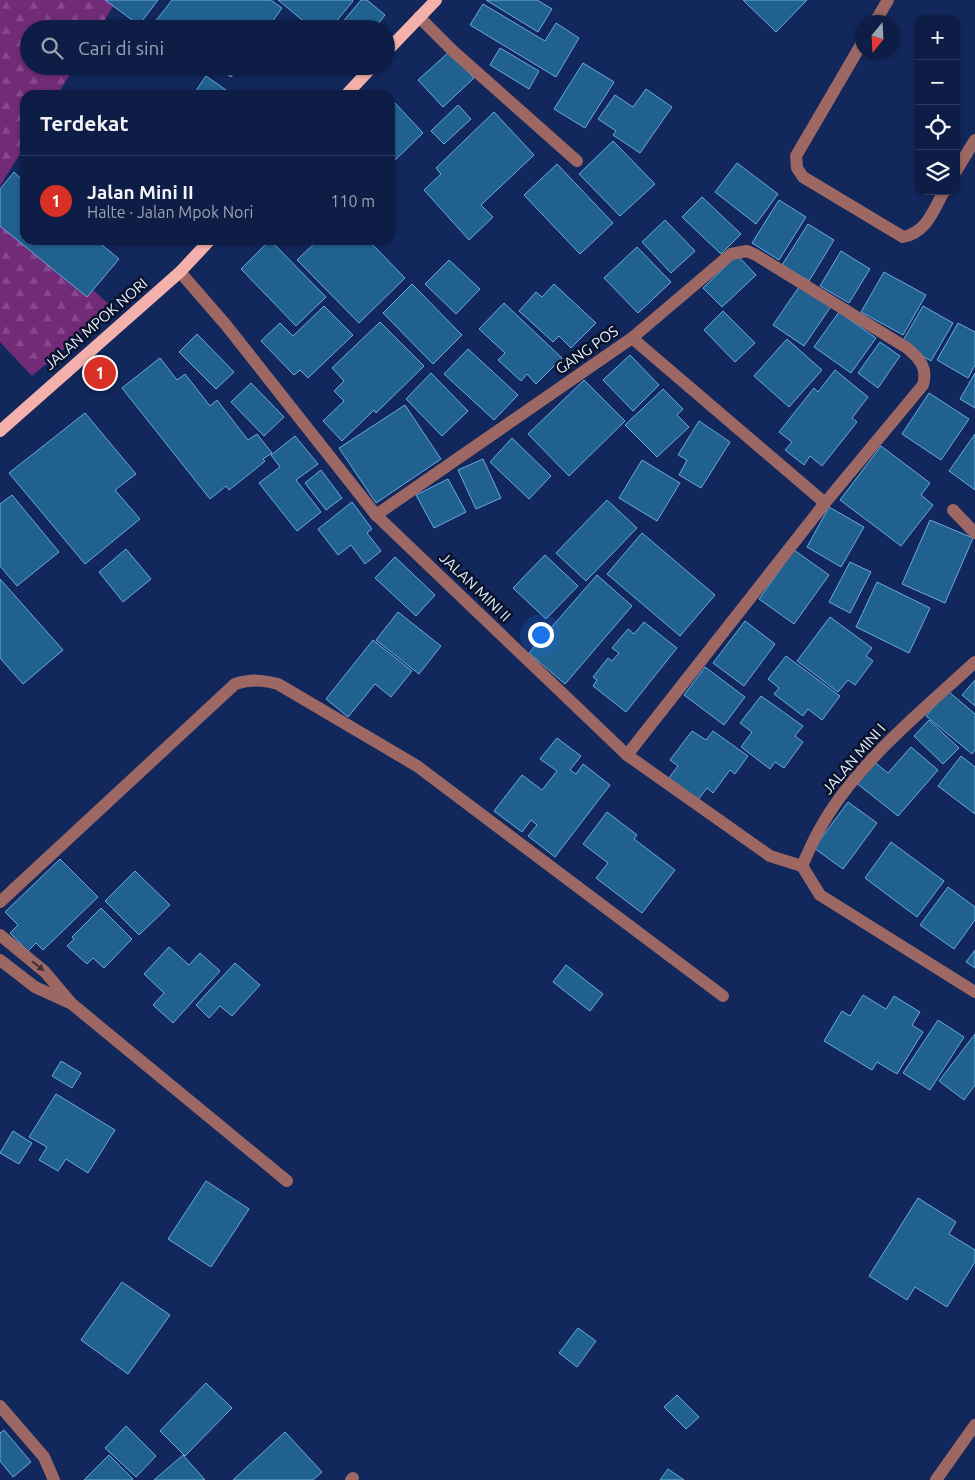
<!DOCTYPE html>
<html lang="id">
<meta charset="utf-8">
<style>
:root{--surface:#0e1d45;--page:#17264c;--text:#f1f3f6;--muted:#9ba2b3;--line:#2e3b5e;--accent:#d93025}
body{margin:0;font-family:Ubuntu,sans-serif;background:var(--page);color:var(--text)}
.controls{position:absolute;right:15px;top:15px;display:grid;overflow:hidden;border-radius:10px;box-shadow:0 1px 4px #0004}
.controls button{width:45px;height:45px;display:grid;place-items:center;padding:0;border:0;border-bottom:1px solid var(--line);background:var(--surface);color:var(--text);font:25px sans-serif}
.compass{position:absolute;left:855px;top:15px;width:45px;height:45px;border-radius:50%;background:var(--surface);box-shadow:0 1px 4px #0004;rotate:198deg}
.you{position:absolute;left:540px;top:634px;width:18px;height:18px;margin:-12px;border:4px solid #fff;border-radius:50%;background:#1a73e8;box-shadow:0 0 0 8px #1a73e833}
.badge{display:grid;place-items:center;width:32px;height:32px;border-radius:50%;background:var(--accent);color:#fff;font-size:16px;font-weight:700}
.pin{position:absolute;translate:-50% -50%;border:2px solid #fff;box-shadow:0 1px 5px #0006}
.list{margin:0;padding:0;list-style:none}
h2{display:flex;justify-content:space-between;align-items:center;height:65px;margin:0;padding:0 20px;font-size:21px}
h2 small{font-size:16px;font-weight:400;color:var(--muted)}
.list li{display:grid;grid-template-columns:32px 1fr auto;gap:15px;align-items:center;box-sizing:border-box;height:90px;padding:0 20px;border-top:1px solid var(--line)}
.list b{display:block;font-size:19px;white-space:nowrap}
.list p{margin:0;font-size:16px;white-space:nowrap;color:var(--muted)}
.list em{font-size:16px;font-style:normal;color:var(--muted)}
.icon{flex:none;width:28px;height:28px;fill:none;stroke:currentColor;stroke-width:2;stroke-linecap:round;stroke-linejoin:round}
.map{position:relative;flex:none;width:975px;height:1480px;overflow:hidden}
.search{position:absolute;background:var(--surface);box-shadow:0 1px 4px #0004;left:20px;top:20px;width:375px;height:55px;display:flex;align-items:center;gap:12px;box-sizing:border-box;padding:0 18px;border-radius:28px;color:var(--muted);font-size:19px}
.panel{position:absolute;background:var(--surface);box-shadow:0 1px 4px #0004;left:20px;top:90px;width:375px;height:155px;border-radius:15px}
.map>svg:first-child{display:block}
</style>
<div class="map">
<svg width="975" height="1480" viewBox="0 0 975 1480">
<defs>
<pattern id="forest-firs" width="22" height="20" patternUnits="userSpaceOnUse" patternTransform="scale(1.25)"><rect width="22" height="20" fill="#712b77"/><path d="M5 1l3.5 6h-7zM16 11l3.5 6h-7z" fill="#854a8b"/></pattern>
</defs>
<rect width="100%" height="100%" fill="#12275c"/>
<g fill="url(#forest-firs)">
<path d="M0 0H117L99 29H29V66H75L57 95H25V146L0 186Z"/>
<path d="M0 206 25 240H38L113 308 32 376 0 342Z"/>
</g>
<g fill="#216190" stroke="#6baadd">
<path d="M105 0H158L139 25Z"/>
<path d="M172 0H271L282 8 267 29H164L155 22Z"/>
<path d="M278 0H352L353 1 330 29H313Z"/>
<path d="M361 0H367L385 15 374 29H337Z"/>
<path d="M486 0H537L552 9 538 32Z"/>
<path d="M743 0H807L776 32Z"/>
<path d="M483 4 545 41 556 23 579 38 556 77 470 25Z"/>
<path d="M500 48 539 71 529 89 490 65Z"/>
<path d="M449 52 474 78 443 107 418 80Z"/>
<path d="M583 63 614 82 585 128 554 109Z"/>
<path d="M215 66H239L231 77Z"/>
<path d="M206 76 233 95H193Z"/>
<path d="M646 89 672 107 640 153 613 135 616 131 598 119 615 95 633 107Z"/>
<path d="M395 103 423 133 390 165V107Z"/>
<path d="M458 105 471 119 444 144 431 131Z"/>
<path d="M494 112 534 155 481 205 493 217 469 240 424 190 441 174 436 168Z"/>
<path d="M613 141 655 184 620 216 579 174Z"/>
<path d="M737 163 778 194 756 224 715 192Z"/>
<path d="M557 164 613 223 580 254 524 195Z"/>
<path d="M14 172 22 180 25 176V240H96L119 259 87 297 0 226V189Z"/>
<path d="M702 197 741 234 721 254 682 217Z"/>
<path d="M779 200 806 217 779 260 752 243Z"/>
<path d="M665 220 695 251 671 273 642 242Z"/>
<path d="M808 224 834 240 809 281 782 265Z"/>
<path d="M270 240 326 297 296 326 241 269Z"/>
<path d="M318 240H368L405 278 359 323 297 260Z"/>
<path d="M637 247 671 282 638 313 604 278Z"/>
<path d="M841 251 870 269 849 303 820 286Z"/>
<path d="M737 255 756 275 722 307 703 288Z"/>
<path d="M449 260 480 289 456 314 425 284Z"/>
<path d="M884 272 926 295 903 335 861 312Z"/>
<path d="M412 284 462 335 433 364 383 313Z"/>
<path d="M554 284 596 323 571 348 559 336 553 342 519 311 536 292 542 297Z"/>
<path d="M801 284 832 305 804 346 773 325Z"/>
<path d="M504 303 562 358 536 384 527 374 521 381 498 360 505 353 479 329Z"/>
<path d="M324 306 353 335 308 378 300 370 294 375 261 341 280 323 293 336Z"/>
<path d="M923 306 953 323 931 361 901 344Z"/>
<path d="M723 311 755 343 735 362 704 330Z"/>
<path d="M839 312 876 338 851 373 814 347Z"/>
<path d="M380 322 424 366 376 413 374 410 342 441 323 421 344 401 334 391 344 381 332 368Z"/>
<path d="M958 323 975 332V365L968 378 937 360Z"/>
<path d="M197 334 234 372 216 389 179 352Z"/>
<path d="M787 339 822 370 789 407 754 376Z"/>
<path d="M880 342 900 356 878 388 858 373Z"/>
<path d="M468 349 518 395 494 420 444 374Z"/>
<path d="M630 355 659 385 633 411 603 380Z"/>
<path d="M160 358 177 380 185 374 210 406 217 400 248 440 257 434 272 453 263 459 265 461 258 467 229 490 226 486 210 499 122 388Z"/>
<path d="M835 370 868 397 852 418 857 422 822 466 810 456 804 465 785 450 792 442 779 432 814 388 818 392Z"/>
<path d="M431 373 468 411 442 436 406 399Z"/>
<path d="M975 373V408L960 399Z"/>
<path d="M584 380 625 421 569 476 528 434Z"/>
<path d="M251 383 284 417 264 436 231 402Z"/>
<path d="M663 389 683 409 677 415 689 427 657 457 625 425Z"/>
<path d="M929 393 969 419 941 460 902 434Z"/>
<path d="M405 405 441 459 376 503 339 448Z"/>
<path d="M85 413 136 474 115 490 140 519 85 564 9 473Z"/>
<path d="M699 421 730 442 701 488 679 475 687 460 678 455Z"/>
<path d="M975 434V490L949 471Z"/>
<path d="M295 436 318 464 296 480 321 512 297 531 259 483 280 467 271 455Z"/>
<path d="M512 438 551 476 529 499 490 462Z"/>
<path d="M881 446 930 483 921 495 933 505 901 546 840 500Z"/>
<path d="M483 459 501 498 476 509 458 470Z"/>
<path d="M642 460 680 483 657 521 619 498Z"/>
<path d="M321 470 342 498 326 510 305 483Z"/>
<path d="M448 479 466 512 434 528 416 495Z"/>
<path d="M12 495 59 552 17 586 0 566V504Z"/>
<path d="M607 500 637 528 586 581 556 553Z"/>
<path d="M352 502 372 529 367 533 381 551 365 564 351 545 338 555 318 529Z"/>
<path d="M829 507 864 527 841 567 807 547Z"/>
<path d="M930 520 973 538 945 603 902 584Z"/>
<path d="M642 533 715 595 680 636 607 574Z"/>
<path d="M126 549 151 579 123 602 99 572Z"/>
<path d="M794 550 829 575 794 624 759 599Z"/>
<path d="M545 555 578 586 546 619 513 588Z"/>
<path d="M395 557 435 595 416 616 375 578Z"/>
<path d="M850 562 871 572 850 613 829 602Z"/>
<path d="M597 575 632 606 565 684 529 653Z"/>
<path d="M0 579 63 650 23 684 0 658Z"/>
<path d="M877 582 930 608 909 653 856 627Z"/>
<path d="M398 612 441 646 419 674 376 640Z"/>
<path d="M830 617 872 648 866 656 873 661 855 685 848 680 838 692 797 661Z"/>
<path d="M745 621 775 644 744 686 713 663Z"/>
<path d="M644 622 677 648 626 712 593 686 597 680 593 677 608 658 612 661 619 653 612 648 628 629 634 634Z"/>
<path d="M373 640 412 671 391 697 375 684 348 717 326 699Z"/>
<path d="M786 656 840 696 822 720 808 709 803 716 774 694 779 688 768 679Z"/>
<path d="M705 667 745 697 724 725 684 695Z"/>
<path d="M975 680V706L962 695Z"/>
<path d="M948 691 975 714V750L972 754 926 716Z"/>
<path d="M761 696 803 726 795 736 803 742 784 768 775 762 770 769 741 747 752 732 740 723Z"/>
<path d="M929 720 959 748 943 764 914 736Z"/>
<path d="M692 731 706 740 713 731 748 756 735 774 730 770 713 793 707 788 697 801 668 779 678 766 670 760Z"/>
<path d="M557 738 581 756 570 770 576 774 583 764 610 785 555 857 528 836 537 825 531 820 522 832 494 811 522 775 542 790 557 771 540 759Z"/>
<path d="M911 747 938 770 898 816 855 782 873 761 888 773Z"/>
<path d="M961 756 975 767V814L938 786Z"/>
<path d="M848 802 877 823 843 869 814 848Z"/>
<path d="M607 812 637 835 634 839 675 870 642 913 596 878 608 863 583 844Z"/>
<path d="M891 842 944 881 917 917 865 878Z"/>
<path d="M60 859 98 897 43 950 36 943 28 951 10 933 18 925 5 912Z"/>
<path d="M135 871 170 905 139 935 105 901Z"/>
<path d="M948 887 975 907V920L954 949 920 925Z"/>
<path d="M101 908 132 939 104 968 93 958 87 964 67 946 74 939 72 937Z"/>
<path d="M169 947 189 965 200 953 220 971 173 1023 153 1005 164 993 144 974Z"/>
<path d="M975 950V968L966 962Z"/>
<path d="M235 963 260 985 232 1016 220 1006 209 1018 196 1005Z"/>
<path d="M566 965 603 994 590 1011 553 982Z"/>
<path d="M863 995 886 1009 894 996 920 1012 912 1025 923 1032 897 1074 877 1062 872 1070 824 1041 842 1011 850 1016Z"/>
<path d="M938 1020 964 1037 930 1090 903 1073Z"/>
<path d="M975 1034V1085L964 1100 939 1081Z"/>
<path d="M61 1061 81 1073 72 1088 52 1076Z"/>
<path d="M56 1094 115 1130 88 1173 66 1159 58 1171 39 1160 47 1147 29 1137Z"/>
<path d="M13 1131 32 1143 19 1164 0 1153Z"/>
<path d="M206 1181 249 1209 211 1267 168 1239Z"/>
<path d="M918 1198 956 1222 949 1234 975 1250V1262L947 1307 915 1287 907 1300 869 1276Z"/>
<path d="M122 1282 170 1315 128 1374 81 1340Z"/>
<path d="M578 1328 596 1341 577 1367 559 1353Z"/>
<path d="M206 1383 232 1408 185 1456 160 1431Z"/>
<path d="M677 1395 699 1417 686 1429 664 1407Z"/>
<path d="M126 1426 156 1456 136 1477 105 1448Z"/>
<path d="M4 1430 31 1462 13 1477 0 1461V1433Z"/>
<path d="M285 1432 322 1472 313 1480H233Z"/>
<path d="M109 1455 133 1479 132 1480H84Z"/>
<path d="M183 1455 205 1480H154Z"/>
<path d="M668 1469 684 1480H660Z"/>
</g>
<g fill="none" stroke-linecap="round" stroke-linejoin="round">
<g stroke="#9d6863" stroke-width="12">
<path d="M419 17 452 50 577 161"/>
<path d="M875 22 888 0"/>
<path d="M862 43 796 156 797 168 803 177 903 237C927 232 933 211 944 191"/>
<path d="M956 171 975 140"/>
<path d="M180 272 226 325 376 515 627 755 770 856 802 866"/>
<path d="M632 338 825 503"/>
<path d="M953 510 975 533"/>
<path d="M376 515 632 338 731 254 747 251 756 255 907 348C919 358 928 367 923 385L825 503 627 755"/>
<path d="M802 866C807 855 812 843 818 832 853 766 921 712 975 662"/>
<path d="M802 866 820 895 975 992"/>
<path d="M0 902 235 684C251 679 262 680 278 684L417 766 723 996"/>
<path d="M0 935 45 972 72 1004 287 1181"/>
<path d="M0 960 35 987 70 1003"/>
<path d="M0 1406 44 1457 54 1480"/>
<path d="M351 1480 353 1478"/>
<path d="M936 1480 975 1425"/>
</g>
<g stroke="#f4b1ab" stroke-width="12">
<path d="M386 52 436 0"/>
<path d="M346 95 373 66"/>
<path d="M0 431 180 272 210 240"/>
</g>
</g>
<defs><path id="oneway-solid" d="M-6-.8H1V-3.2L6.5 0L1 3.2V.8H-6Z" transform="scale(1.25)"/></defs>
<use fill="#3c303e" href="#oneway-solid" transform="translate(38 966) rotate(39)"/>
<g text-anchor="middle" stroke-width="5" stroke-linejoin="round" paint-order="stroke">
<g font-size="15" fill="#e9effd" stroke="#08122a">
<text transform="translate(96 324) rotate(-41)" y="5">JALAN MPOK NORI</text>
<text transform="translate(587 350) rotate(-35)" y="5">GANG POS</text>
<text transform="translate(475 587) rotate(44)" y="5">JALAN MINI II</text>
<text transform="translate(854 759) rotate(-49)" y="5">JALAN MINI I</text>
</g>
</g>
</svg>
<div class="controls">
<button>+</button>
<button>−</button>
<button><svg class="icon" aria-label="locate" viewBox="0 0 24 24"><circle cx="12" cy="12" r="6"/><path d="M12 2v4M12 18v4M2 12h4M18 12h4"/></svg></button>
<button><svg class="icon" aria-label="layers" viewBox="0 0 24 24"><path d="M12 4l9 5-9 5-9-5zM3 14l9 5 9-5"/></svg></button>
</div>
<svg class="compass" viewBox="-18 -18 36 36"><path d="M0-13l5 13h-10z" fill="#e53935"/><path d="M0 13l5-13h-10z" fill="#9ba2b3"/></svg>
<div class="you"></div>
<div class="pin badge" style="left:100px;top:373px">1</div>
<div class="search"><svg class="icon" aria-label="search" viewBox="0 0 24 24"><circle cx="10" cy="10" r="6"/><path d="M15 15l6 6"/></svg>Cari di sini</div>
<section class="panel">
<h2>Terdekat<small></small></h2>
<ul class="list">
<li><span class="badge">1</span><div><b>Jalan Mini II</b><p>Halte · Jalan Mpok Nori</p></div><em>110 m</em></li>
</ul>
</section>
</div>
